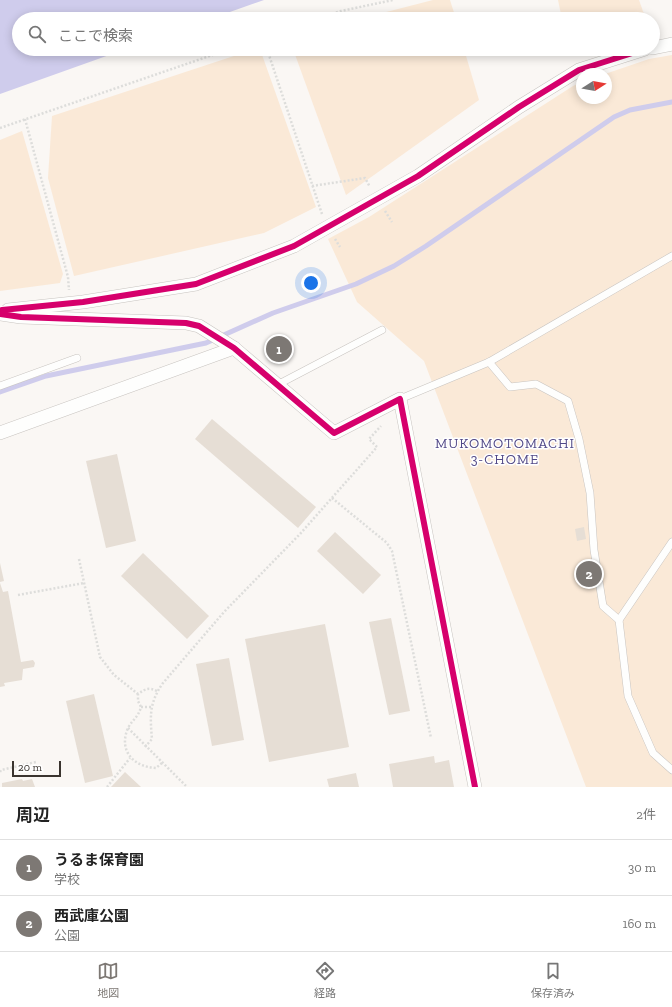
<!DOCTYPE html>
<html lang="ja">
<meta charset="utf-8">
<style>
:root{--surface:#fff;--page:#f2f2f2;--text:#222;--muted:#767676;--line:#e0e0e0;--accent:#7d7874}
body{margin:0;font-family:"Zilla Slab","Noto Sans JP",serif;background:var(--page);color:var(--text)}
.compass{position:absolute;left:576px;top:68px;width:36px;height:36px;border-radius:50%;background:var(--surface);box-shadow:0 2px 10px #0003;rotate:79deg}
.scale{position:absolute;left:12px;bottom:10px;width:49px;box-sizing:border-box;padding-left:4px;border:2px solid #3a342f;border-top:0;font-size:11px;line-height:14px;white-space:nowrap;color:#3a342f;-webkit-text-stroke:3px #fff;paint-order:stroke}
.you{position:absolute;left:311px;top:283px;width:14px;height:14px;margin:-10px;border:3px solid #fff;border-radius:50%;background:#1a73e8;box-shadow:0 0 0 6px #1a73e833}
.badge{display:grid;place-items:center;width:26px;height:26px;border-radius:50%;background:var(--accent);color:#fff;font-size:13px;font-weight:700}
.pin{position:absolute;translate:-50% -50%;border:2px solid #fff;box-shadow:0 1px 4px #0006}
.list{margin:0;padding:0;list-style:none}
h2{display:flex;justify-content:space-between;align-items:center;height:52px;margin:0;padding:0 16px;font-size:17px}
h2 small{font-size:13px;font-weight:400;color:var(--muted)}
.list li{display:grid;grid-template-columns:26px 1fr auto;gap:12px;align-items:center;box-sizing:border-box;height:56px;padding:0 16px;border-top:1px solid var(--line)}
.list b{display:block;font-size:15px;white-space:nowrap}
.list p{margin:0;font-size:13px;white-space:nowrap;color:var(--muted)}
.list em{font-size:13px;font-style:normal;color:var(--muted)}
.icon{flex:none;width:22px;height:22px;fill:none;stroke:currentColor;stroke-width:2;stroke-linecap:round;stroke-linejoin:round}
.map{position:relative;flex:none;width:672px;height:787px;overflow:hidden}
.search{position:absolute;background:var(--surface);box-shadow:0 2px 10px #0003;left:12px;right:12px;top:12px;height:44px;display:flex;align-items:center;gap:10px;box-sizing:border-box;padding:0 14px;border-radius:22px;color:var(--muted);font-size:15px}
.sheet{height:164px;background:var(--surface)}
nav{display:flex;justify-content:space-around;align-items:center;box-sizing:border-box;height:56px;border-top:1px solid var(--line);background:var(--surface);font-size:11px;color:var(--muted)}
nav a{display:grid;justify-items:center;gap:2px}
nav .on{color:var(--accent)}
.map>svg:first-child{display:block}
</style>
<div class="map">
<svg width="672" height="787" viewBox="0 0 672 787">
<rect width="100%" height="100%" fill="#faf7f4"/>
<g fill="#fae9d7">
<path d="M433 0H450L456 19H359Z"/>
<path d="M558 0H639L645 17 637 19H562Z"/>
<path d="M255 49H260L316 207 264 233 74 276 48 178 52 116Z"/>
<path d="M293 49H464L479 100 346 195Z"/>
<path d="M672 55V787H586L424 361 357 302 328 239 369 217 573 86 582 82V98H606L605 74 649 59Z"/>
<path d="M22 131 63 274 60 283 0 291V140Z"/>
</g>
<path fill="#cfccec" d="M0 0H264L210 19H19V49H126L0 94Z"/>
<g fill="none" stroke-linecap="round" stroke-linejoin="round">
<path stroke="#cfccec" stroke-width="5" d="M0 392 46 376 206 343 273 313 356 284 394 266 426 246 614 117 630 110 672 102"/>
</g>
<g fill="#e6ded5">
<path d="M212 419 316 507 298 528 195 439Z"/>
<path d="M117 454 136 541 106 548 86 461Z"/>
<path d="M584 527 586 539 577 541 575 529Z"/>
<path d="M335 532 381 575 363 594 317 551Z"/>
<path d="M143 553 209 616 187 639 121 576Z"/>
<path d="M0 563 4 581 0 582Z"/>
<path d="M0 583 3 592 8 591 21 662 33 660 35 663 34 667 23 669 22 680 4 683 5 686 0 687Z"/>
<path d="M391 618 410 711 389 715 369 622Z"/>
<path d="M325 624 349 747 269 762 245 639Z"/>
<path d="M229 658 244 740 212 746 196 664Z"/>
<path d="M94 694 113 776 85 783 66 701Z"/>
<path d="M434 756 435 763 449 760 454 787H393L389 764Z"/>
<path d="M125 772 141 787H111Z"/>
<path d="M356 773 359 787H329L327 779Z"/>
<path d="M22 779 23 781 32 779 35 787H2V783Z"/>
</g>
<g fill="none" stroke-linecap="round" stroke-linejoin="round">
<g stroke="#c8c4c0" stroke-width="8">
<g id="lane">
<path d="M489 362 510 387 536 384 568 401 579 439 590 493 594 550 603 606 619 620 628 696 653 753 672 770"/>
<path d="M277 385 382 330"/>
<path d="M0 386 77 358"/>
<path d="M400 399 489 362 672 256"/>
<path d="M619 620 672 542"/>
</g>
</g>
<g stroke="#c8c4c0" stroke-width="14">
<g id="street">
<path d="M653 48 672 44"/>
<path d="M8 310 83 302 196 284 294 246 418 176 519 107 579 70 645 49"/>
<path d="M0 314 21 317 186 323 199 326 234 348 334 433 400 399 475 787"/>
<path d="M0 433 234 348"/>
</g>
</g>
<g stroke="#dddddb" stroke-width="2.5" stroke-dasharray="2 2" stroke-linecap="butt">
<path d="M317 19 341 11 393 0"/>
<path d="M267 49 322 214"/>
<path d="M25 119 68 277 69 290"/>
<path d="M0 128 230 49"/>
<path d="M312 186 365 178 370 187"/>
<path d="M385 211 392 222"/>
<path d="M335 239 340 247"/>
<path d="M332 498 387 543 392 551 431 738"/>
<path d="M79 559 100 657 114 675 138 694"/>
<path d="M18 595 84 583"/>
<path d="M157 691C149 687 145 689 138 694V701L141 707C138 718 132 720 128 728 118 751 134 767 156 768L162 763"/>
<path d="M141 707H151"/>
<path d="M128 728 187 787"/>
<path d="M145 747 152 739C150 716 149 703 163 683L224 612 300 534 377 447 369 439 381 426"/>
<path d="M0 772 1 770 36 762"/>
<path d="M107 787 130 758"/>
</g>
<use href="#lane" stroke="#fefefd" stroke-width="7"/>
<use href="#street" stroke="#fefefd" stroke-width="13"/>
<g stroke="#fff" stroke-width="8">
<g id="cycleway">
<path d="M2 310 83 302 196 284 294 246 418 176 519 107 579 70 645 49"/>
<path d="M0 314 21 317 186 323 199 326 234 348 334 433 400 399 475 787"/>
</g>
</g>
<use href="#cycleway" stroke="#d6006c" stroke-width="6"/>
</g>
<g text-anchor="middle" stroke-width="3" stroke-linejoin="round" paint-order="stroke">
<g font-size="14" letter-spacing="1" fill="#514887" stroke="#fff">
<text x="505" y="448">MUKOMOTOMACHI<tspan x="505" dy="16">3-CHOME</tspan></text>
</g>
</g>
</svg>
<svg class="compass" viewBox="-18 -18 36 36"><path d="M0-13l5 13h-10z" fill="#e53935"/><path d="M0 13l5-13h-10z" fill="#767676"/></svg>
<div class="scale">20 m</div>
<div class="you"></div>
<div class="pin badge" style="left:279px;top:349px">1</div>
<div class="pin badge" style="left:589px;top:574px">2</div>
<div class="search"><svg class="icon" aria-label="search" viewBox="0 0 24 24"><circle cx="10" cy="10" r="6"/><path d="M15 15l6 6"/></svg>ここで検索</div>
</div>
<section class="sheet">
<h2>周辺<small>2件</small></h2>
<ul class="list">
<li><span class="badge">1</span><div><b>うるま保育園</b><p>学校</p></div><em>30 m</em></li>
<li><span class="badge">2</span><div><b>西武庫公園</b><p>公園</p></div><em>160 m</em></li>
</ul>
</section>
<nav>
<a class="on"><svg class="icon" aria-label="map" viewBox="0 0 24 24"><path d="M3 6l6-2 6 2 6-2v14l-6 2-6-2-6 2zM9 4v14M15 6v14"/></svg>地図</a>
<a><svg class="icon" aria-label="directions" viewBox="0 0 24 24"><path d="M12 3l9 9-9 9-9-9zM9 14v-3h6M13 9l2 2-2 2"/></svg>経路</a>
<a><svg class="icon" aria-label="saved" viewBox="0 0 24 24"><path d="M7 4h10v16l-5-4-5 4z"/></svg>保存済み</a>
</nav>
